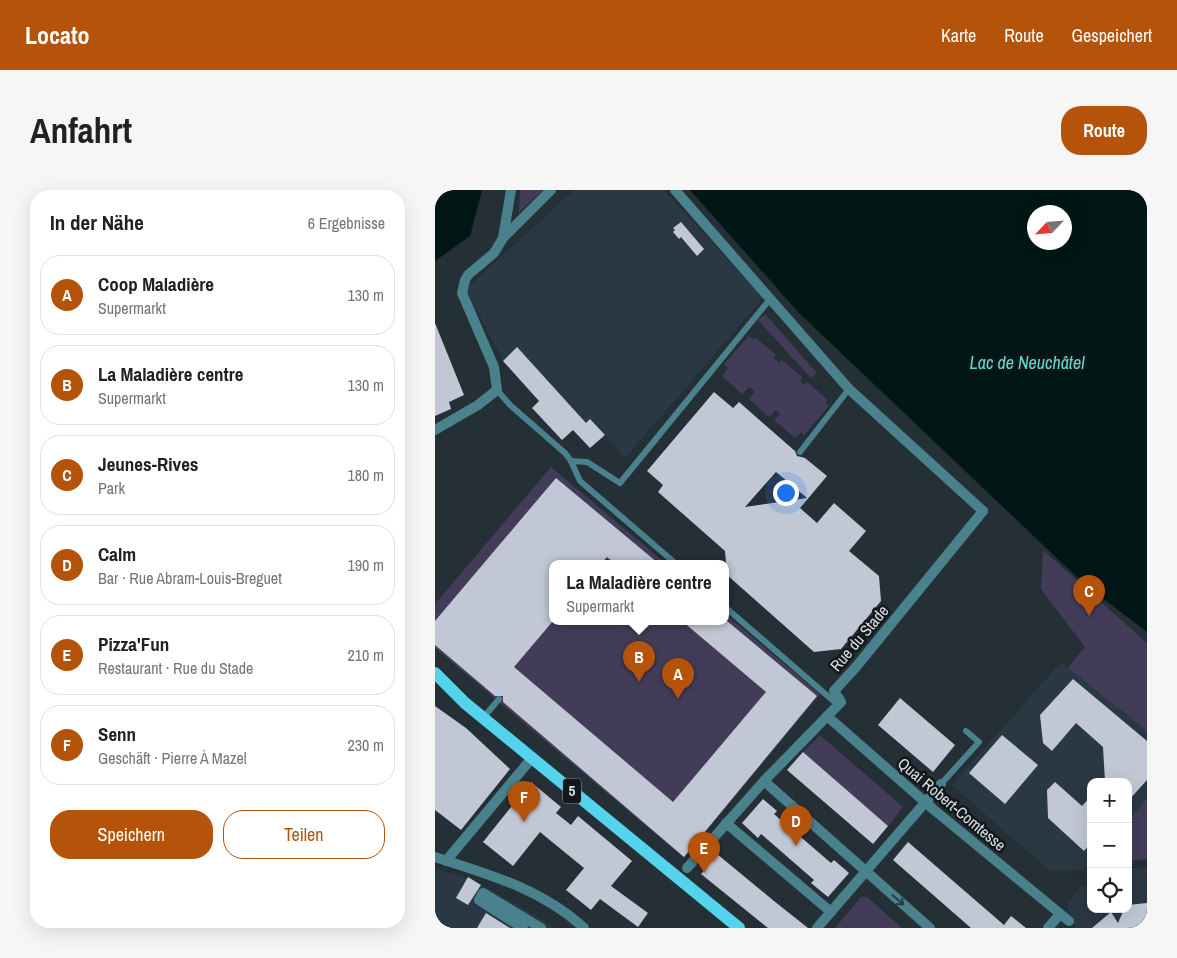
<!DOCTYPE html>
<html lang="de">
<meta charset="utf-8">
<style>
:root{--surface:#fff;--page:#f6f6f6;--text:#202124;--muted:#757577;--line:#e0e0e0;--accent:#b45309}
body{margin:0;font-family:"Archivo Narrow",sans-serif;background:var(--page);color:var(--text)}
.controls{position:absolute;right:15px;bottom:15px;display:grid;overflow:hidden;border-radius:10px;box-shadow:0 5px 20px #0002}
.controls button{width:45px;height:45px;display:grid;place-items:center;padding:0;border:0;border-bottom:1px solid var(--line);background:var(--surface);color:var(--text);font:25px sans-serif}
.compass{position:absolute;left:592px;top:15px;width:45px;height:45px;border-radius:50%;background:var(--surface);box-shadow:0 5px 20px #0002;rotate:244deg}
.you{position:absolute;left:350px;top:302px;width:18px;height:18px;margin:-12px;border:4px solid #fff;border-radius:50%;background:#1a73e8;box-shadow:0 0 0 8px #1a73e833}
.badge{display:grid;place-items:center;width:32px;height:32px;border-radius:50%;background:var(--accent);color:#fff;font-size:16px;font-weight:700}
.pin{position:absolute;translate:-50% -41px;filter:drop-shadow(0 1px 2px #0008)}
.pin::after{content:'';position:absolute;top:26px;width:18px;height:15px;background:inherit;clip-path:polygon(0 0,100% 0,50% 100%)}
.popup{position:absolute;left:114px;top:370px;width:180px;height:65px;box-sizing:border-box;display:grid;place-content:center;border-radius:10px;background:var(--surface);filter:drop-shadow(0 1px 4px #0005);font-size:16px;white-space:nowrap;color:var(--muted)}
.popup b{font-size:19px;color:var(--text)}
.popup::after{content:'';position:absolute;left:50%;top:100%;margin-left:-10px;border:10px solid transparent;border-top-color:var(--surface)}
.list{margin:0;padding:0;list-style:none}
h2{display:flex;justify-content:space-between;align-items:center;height:65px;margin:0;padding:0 20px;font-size:21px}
h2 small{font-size:16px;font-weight:400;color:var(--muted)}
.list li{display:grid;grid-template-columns:32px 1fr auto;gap:15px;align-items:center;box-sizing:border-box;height:80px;margin:0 10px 10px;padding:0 10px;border:1px solid var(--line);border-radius:20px}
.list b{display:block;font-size:19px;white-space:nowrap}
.list p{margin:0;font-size:16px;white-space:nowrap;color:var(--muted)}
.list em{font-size:16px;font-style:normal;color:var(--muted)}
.actions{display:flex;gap:10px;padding:15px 20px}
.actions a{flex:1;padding:11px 0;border:1px solid var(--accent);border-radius:20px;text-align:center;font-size:18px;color:var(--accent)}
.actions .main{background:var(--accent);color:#fff}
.icon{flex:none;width:28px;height:28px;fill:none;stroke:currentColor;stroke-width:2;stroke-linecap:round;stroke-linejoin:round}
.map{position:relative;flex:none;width:712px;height:738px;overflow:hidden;border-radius:20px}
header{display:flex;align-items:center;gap:30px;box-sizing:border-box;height:70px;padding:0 25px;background:var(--accent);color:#fff}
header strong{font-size:24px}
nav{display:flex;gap:28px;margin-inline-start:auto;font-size:18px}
.intro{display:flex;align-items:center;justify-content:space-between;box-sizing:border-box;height:120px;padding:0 30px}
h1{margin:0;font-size:35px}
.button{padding:12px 22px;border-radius:20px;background:var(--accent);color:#fff;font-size:18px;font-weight:700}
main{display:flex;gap:30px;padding:0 30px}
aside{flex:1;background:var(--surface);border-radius:20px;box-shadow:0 5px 20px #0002}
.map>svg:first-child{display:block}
</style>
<header>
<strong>Locato</strong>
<nav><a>Karte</a><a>Route</a><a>Gespeichert</a></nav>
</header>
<div class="intro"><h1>Anfahrt</h1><a class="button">Route</a></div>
<main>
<aside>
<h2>In der Nähe<small>6 Ergebnisse</small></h2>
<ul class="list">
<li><span class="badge">A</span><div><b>Coop Maladière</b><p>Supermarkt</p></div><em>130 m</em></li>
<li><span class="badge">B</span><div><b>La Maladière centre</b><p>Supermarkt</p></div><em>130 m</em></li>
<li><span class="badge">C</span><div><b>Jeunes-Rives</b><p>Park</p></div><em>180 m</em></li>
<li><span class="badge">D</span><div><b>Calm</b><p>Bar · Rue Abram-Louis-Breguet</p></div><em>190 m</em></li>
<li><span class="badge">E</span><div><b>Pizza'Fun</b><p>Restaurant · Rue du Stade</p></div><em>210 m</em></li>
<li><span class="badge">F</span><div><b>Senn</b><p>Geschäft · Pierre À Mazel</p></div><em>230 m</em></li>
</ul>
<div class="actions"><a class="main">Speichern</a><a>Teilen</a></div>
</aside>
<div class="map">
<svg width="712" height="738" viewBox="0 0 712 738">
<rect width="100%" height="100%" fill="#252f36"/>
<g fill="#2a3844">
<path d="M139 0H229L328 108 190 268 170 245 155 258 138 240 127 250 97 218 104 211 68 171 31 99Z"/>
<path d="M626 472 712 541V608L693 632V592H656V680L615 681 517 595Z"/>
<path d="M712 677V738H640L632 714 645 697 656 693V719H693V680Z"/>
<path d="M0 679 28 687 58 701 121 738H0Z"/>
</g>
<g fill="#423c59">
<path d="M85 0H108L84 22Z"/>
<path d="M330 124 382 183 376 188 323 130Z"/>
<path d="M314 146 318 149 320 147 341 165 339 168 344 173 347 170 368 188 365 191 369 195 372 192 393 210 390 213 394 216 369 245 366 242 360 248 339 230 345 224 341 220 334 227 314 209 320 202 314 197 307 204 287 186 293 178 289 174Z"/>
<path d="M116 277 230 373H118V431H290V424L385 504 249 668 0 458V414Z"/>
<path d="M608 360 712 453V541L633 478 650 457 606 399Z"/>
<path d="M385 545 468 617 453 636 368 562Z"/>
<path d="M712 608V669L693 671V632Z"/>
<path d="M426 707H432L467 738H400Z"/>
</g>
<g fill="#011715" fill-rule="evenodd">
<path d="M0 0H47L35 46 0 71Z"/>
<path d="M255 0H712V442L649 394 363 122ZM600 22H630V52H600Z"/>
</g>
<g fill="#c1c7d4" fill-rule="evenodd">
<path d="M246 32 269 59 262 66 246 47 244 49 238 42 240 40 238 38Z"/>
<path d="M0 133 29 205 14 212 16 219 0 226Z"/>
<path d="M82 157 151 233 155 229 170 245 155 258 138 240 127 250 97 218 104 211 68 171Z"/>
<path d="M279 202 298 218 304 212 360 261 362 266 370 268 392 286 365 318 382 333 399 313 431 341 414 361 444 386 446 411 406 459 379 462 292 385 290 361 223 302 228 295 212 281ZM341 282 372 308 310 317Z"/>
<path d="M121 288 223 373H179L172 367 167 373H118V431L79 477 238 612 331 502 247 431H292L382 506 249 667 68 512V506H60L0 455V431Z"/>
<path d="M638 489 712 551V590L693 611V592H670L668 557 641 533 617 561 608 553 605 525Z"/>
<path d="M465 508 520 555 498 582 443 535Z"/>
<path d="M0 516 31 538 75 579 26 640 0 620Z"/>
<path d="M567 545 603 575 570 614 534 583Z"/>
<path d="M368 562 453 636 438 654 352 580Z"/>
<path d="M96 592 126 617 121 623 136 635 143 626 197 671 176 696 213 723 203 737 165 709 156 720 131 700 149 678 105 642 78 676 48 652Z"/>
<path d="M620 592 647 616 656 606V653L649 661 613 628 612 600Z"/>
<path d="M328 609 342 621 339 624 396 673 399 670 414 683 393 707 376 693 379 690 326 644 323 648 307 633Z"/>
<path d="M473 652 569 735 576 726 591 738H536L458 670Z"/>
<path d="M282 664 339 711 373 738H333L323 730 266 684Z"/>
<path d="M33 687 46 695 33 715 21 708Z"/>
<path d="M712 713V738H657L676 722 683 733 689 719H693V715Z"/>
<path d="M51 723 75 738H42Z"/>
</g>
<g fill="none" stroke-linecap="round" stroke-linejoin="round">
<g stroke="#49818c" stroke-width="6">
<path d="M62 200 75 215 130 263 136 271 145 291 240 373"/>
<path d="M365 262 414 199"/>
<path d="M136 271 152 272 185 293 336 108"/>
<path d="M290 417 403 515"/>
<path d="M48 528 64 509"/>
<path d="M506 594 544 552 531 541"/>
</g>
<g stroke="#49818c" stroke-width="10">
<path d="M240 0 414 199 548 321"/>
<path d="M68 48 76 0"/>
<path d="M88 738 44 710 48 703 106 738"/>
</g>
<g stroke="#49818c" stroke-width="10">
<path d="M0 240 43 215 62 200 59 177 27 103 30 90 33 85 59 63 68 48 116 0"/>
<path d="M392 526 498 619 634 731"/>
<path d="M329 591 495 738"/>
<path d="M291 633 396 722"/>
<path d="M11 671 97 568"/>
<path d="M252 678 329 591 406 512 399 501 421 477 548 321"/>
<path d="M382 738 506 594"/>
<path d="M613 738 625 724"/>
</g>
<path stroke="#49818c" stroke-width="10" d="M0 667C53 684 107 699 149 738"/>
<path stroke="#53d3ec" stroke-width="12" d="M0 483 30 513 304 738"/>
</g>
<defs><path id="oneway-shaft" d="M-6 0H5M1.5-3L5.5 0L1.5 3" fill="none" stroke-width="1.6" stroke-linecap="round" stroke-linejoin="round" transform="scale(1.25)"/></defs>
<use stroke="#253c42" href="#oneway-shaft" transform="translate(463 710) rotate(41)"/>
<g text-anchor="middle" stroke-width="5" stroke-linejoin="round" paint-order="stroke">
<rect fill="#12171a" stroke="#9ea4a8" stroke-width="1" x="128" y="588.5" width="18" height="25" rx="4"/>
<g font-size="15" font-weight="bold" fill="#dae0e5">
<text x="137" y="606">5</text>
</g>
<g font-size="16" fill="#dae0e5" stroke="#12171a">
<text transform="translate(424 448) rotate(-50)" y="6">Rue du Stade</text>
<text transform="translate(517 614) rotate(40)" y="6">Quai Robert-Comtesse</text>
</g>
<g font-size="18" font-style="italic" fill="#67dacd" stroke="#12171a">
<text x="592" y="179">Lac de Neuchâtel</text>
</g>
</g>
</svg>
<div class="controls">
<button>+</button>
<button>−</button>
<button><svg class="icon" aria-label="locate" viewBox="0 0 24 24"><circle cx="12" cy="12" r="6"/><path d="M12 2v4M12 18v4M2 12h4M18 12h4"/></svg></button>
</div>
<svg class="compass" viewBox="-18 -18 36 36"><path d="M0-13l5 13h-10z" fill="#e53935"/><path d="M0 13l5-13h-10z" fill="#757577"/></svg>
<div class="you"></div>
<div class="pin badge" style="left:243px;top:509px">A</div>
<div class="pin badge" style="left:204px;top:492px">B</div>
<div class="popup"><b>La Maladière centre</b>Supermarkt</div>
<div class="pin badge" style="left:654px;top:426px">C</div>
<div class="pin badge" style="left:361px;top:656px">D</div>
<div class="pin badge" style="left:269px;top:683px">E</div>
<div class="pin badge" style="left:89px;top:632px">F</div>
</div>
</main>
